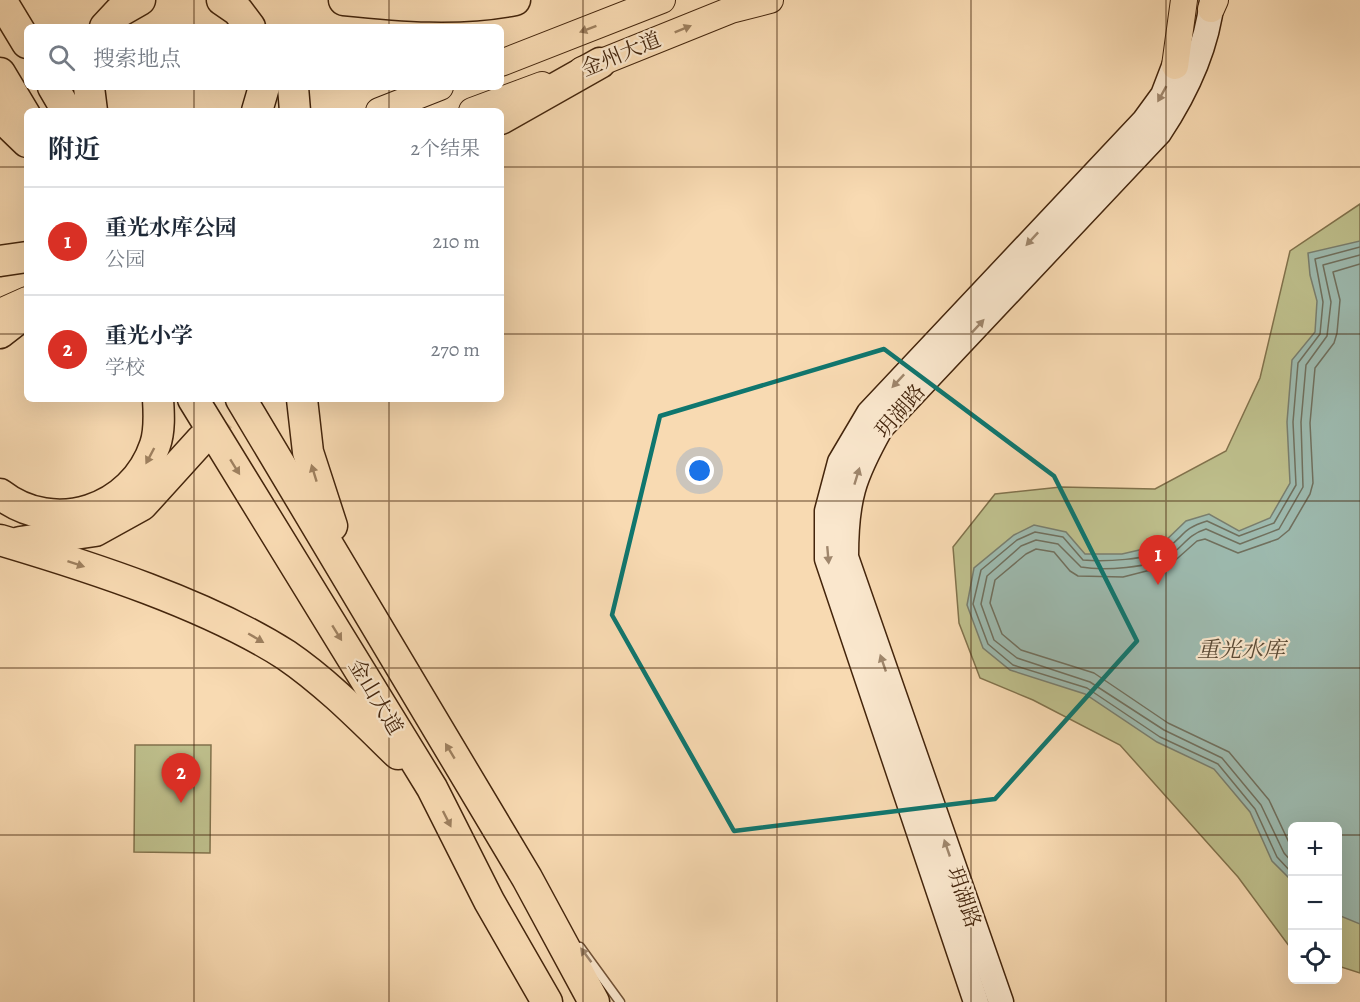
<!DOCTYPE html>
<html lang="zh">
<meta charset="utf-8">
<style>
:root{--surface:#fff;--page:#f6f6f7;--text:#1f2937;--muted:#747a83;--line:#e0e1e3;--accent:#d93025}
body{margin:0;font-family:Alegreya,"Noto Serif SC",serif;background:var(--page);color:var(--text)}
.controls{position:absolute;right:18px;bottom:18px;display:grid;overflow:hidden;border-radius:9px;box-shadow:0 6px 24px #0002}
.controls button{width:54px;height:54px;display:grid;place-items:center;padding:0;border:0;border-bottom:2px solid var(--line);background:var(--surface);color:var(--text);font:30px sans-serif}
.you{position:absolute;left:700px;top:471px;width:21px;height:21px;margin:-15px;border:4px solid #fff;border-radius:50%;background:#1a73e8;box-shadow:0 0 0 9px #1a73e833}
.badge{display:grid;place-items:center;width:39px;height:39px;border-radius:50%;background:var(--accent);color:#fff;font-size:20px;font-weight:700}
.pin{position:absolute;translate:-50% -50px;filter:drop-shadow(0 2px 3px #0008)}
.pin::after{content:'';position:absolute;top:32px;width:21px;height:18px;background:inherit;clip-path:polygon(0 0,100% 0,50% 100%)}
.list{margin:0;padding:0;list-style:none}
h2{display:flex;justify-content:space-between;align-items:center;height:78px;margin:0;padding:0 24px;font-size:26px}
h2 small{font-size:20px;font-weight:400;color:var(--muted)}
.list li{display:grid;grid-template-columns:39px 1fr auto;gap:18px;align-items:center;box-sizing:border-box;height:108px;padding:0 24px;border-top:2px solid var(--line)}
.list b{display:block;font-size:22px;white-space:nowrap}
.list p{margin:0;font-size:20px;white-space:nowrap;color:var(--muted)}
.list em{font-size:20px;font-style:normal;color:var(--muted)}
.icon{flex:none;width:33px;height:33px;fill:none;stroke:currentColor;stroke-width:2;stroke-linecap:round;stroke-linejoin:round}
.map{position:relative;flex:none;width:1360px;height:1002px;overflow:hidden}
.search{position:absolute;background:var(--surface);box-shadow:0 6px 24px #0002;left:24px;top:24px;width:480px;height:66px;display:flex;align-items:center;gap:15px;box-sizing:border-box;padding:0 21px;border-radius:9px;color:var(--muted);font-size:22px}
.panel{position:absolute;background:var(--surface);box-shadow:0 6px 24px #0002;left:24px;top:108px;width:480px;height:294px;border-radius:9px}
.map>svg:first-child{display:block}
</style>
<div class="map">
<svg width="1360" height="1002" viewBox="0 0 1360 1002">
<rect width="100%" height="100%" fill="#f8dab2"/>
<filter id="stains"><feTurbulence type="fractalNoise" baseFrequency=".00333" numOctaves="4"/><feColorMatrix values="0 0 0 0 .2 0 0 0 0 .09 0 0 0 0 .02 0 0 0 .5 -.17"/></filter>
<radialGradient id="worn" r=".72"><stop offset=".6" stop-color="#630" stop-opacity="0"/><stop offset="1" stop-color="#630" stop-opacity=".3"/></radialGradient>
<g fill="#bebf8c" stroke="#81724c" stroke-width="1.5">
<path d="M1360 204V973L1338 966V826H1292V950L1238 877 1120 745 1033 700 980 678 959 623 953 547 995 494 1061 487 1155 489 1226 451 1260 378 1290 251Z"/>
<path d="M135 745H211L210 853 134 852Z"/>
</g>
<path fill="#9dbaaf" stroke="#797e6e" stroke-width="1.5" d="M1360 241V924L1338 915V826H1292V881L1272 861 1250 812 1214 769 1157 742 1085 694 1010 670 983 648 967 605 974 568 1014 535 1034 525 1066 532 1085 554H1122L1161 545 1186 521 1209 514 1239 531 1270 518 1290 483 1287 422 1292 360 1315 332 1317 301 1310 275 1308 253Z"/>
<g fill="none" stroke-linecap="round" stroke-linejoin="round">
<g stroke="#70705e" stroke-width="1.5">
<path d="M1292 849 1269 800 1229 752 1168 723 1094 673 1021 650 1002 634 990 603 995 580 1026 554 1036 549 1054 552 1070 571 1078 576 1123 577 1170 565 1197 541 1205 539 1238 553 1278 539 1289 530 1310 494 1313 483 1310 423 1315 368 1334 343 1337 333 1340 300 1333 272 1360 264"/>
<path d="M1292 862 1284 853 1261 805 1222 758 1164 730 1090 682 1017 658 994 640 981 604 987 576 1021 546 1036 540 1058 544 1081 567C1103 571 1150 568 1169 556 1184 546 1187 535 1206 529L1240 544 1279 529 1303 487 1301 422 1306 365 1327 336 1331 302 1323 265 1360 255"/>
<path d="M1292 873 1277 857 1255 809 1218 764 1160 737 1087 688 1013 665 988 644 973 604 981 570 1017 540 1035 532 1063 537 1083 560C1103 562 1149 560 1166 549 1185 536 1181 529 1207 521L1239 536 1274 523 1296 485 1293 422 1298 363 1320 334 1323 302 1315 259 1360 247"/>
</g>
<path stroke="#d4b691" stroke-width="30" stroke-dasharray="30 15" stroke-linecap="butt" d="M201 440 221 417 230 399"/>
<g stroke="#715236" stroke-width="11">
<path id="lane" d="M580 947 620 1002"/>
</g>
<g stroke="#44250c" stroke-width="27">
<g id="secondary">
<path d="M976 1002 827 559V511L840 462 869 413 1144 121 1163 95 1181 48"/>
<path d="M1001 1002 846 557C846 499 853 478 881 428L1159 133C1185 94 1207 48 1212 0"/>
</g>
</g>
<g stroke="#44250c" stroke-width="28">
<g id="primary">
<path d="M1211 9 1215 0"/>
<path d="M501 63 662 0"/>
<path d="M1175 66 1184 0"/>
<path d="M582 70 731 10 770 0"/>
<path d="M379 111 440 87"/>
<path d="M472 111 542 85"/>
<path d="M0 312 27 300"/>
</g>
</g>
<g stroke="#44250c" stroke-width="33">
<g id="highway">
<path d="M1 0 27 43"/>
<path d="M222 0 238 11 250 27"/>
<path d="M344 0C401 6 459 11 515 0"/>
<path d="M105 27 119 12 140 0"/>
<path d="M0 73 27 118"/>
<path d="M53 87 67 111"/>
<path d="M89 87 92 111"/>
<path d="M293 87 295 111"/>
<path d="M257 111 264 87"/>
<path d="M0 116 27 142"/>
<path d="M501 119 600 63"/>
<path d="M0 261 27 257"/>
<path d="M0 333 27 312"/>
<path d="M193 399 432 788 489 901 547 1002"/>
<path d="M241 399 527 878 594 1002"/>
<path d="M302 399 308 452 332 526"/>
<path d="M0 494C54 536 133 511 155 445 160 431 159 414 158 399"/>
<path d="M0 540C91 567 206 604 286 655 327 683 363 720 398 754"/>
<path d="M20 542 95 531 142 505 201 440"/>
</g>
</g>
<use href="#lane" stroke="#fae7cd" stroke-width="8"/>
<use href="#secondary" stroke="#fae7cd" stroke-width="24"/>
<use href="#primary" stroke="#f8dab2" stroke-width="26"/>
<use href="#highway" stroke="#f8dab2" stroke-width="30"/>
</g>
<defs><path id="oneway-solid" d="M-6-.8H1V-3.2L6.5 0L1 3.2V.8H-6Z" transform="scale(1.5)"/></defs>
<g fill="#9e805f">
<use href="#oneway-solid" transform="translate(588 29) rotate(159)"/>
<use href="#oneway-solid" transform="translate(683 29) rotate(-22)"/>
<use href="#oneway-solid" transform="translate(150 456) rotate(118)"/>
<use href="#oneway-solid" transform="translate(235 467) rotate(58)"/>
<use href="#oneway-solid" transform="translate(314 473) rotate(-107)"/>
<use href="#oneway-solid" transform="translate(76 564) rotate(18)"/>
<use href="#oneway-solid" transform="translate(337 633) rotate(58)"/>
<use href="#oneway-solid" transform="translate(256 638) rotate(30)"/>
<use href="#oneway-solid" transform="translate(450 751) rotate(-121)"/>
<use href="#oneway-solid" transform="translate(447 819) rotate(63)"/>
</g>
<g fill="#9f866c">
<use href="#oneway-solid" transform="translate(1162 94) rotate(119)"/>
<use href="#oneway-solid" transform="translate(1032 239) rotate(133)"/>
<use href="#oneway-solid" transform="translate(978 326) rotate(-47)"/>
<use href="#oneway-solid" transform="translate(898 381) rotate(133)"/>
<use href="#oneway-solid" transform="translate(857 476) rotate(-73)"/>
<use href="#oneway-solid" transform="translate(828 555) rotate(85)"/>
<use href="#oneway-solid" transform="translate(883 663) rotate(-109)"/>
<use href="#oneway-solid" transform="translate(947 848) rotate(-109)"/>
<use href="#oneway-solid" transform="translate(586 955) rotate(-127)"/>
</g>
<path fill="none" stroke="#0f766e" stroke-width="4.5" stroke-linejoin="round" d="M884 349 1054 476 1137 641 995 799 734 831 612 615 660 416Z"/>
<path fill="none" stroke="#44250c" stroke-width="1.5" stroke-opacity="0.55" d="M194 0V27M389 0V27M583 0V1002M777 0V1002M971 0V1002M1166 0V1002M194 87V111M389 87V111M0 167H27M501 167H1360M0 334H27M501 334H1360M194 399V1002M389 399V1002M0 501H1360M0 668H1360M0 835H1292M1338 835H1360"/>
<g text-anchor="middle" stroke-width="4.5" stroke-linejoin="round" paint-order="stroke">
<g font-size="21" fill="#44250c" stroke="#fae7cd">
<text transform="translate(621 54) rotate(-22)" y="7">金州大道</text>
<text transform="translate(900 411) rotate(-49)" y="7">玥湖路</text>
<text transform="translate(376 697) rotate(59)" y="7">金山大道</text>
<text transform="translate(964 897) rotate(71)" y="7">玥湖路</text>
</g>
<g font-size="22" font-style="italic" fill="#5a4a35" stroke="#fae7cd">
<text x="1241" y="657">重光水库</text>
</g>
</g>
<rect width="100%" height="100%" filter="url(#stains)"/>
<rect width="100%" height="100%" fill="url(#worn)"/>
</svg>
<div class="controls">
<button>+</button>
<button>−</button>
<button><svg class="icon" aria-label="locate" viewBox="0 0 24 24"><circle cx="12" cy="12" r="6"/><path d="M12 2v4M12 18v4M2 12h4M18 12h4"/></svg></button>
</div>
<div class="you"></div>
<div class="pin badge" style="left:1158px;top:585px">1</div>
<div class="pin badge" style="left:181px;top:803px">2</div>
<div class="search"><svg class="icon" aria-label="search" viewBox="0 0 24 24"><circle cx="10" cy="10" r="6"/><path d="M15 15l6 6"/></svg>搜索地点</div>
<section class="panel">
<h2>附近<small>2个结果</small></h2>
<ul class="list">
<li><span class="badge">1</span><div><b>重光水库公园</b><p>公园</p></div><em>210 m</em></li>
<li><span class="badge">2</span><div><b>重光小学</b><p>学校</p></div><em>270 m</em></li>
</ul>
</section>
</div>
